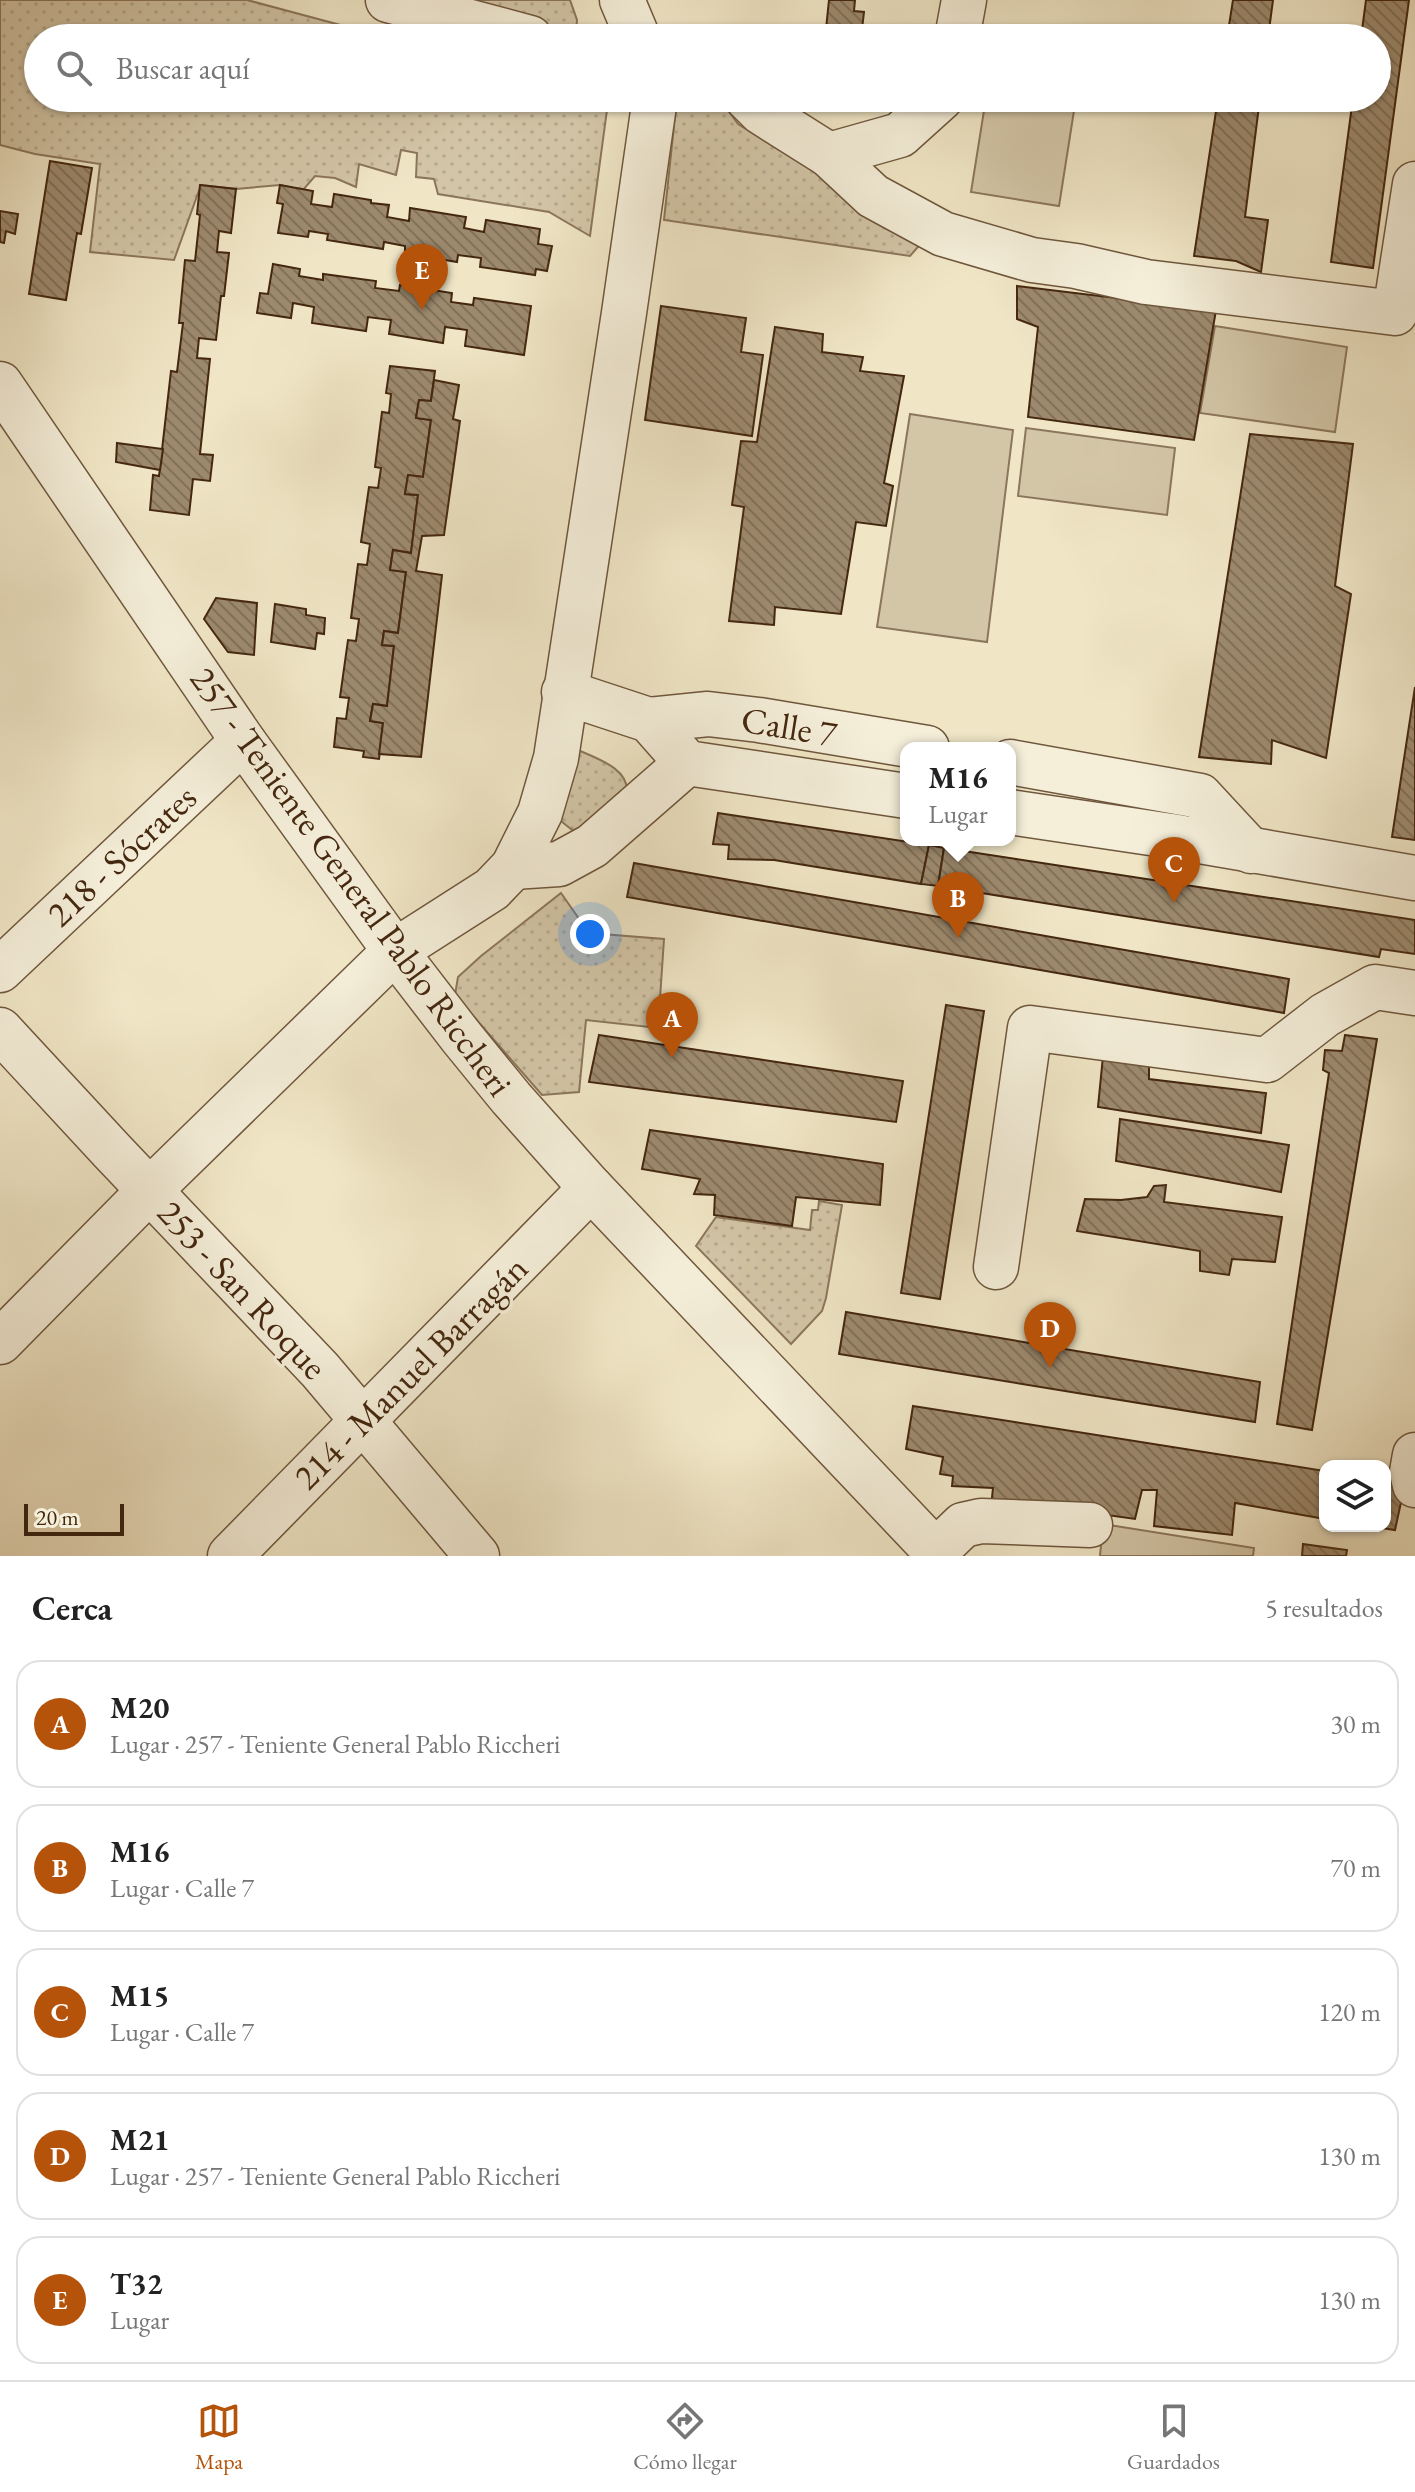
<!DOCTYPE html>
<html lang="es">
<meta charset="utf-8">
<style>
:root{--surface:#fff;--page:#f6f6f6;--text:#222;--muted:#767676;--line:#e0e0e0;--accent:#b45309}
body{margin:0;font-family:"EB Garamond",serif;background:var(--page);color:var(--text)}
.controls{position:absolute;right:24px;bottom:24px;display:grid;overflow:hidden;border-radius:16px;box-shadow:0 2px 6px #0004}
.controls button{width:72px;height:72px;display:grid;place-items:center;padding:0;border:0;border-bottom:2px solid var(--line);background:var(--surface);color:var(--text);font:40px sans-serif}
.scale{position:absolute;left:24px;bottom:20px;width:100px;box-sizing:border-box;padding-left:8px;border:4px solid #44270f;border-top:0;font-size:22px;line-height:28px;white-space:nowrap;color:#44270f;-webkit-text-stroke:6px #f5efda;paint-order:stroke}
.you{position:absolute;left:590px;top:934px;width:28px;height:28px;margin:-20px;border:6px solid #fff;border-radius:50%;background:#1a73e8;box-shadow:0 0 0 12px #1a73e833}
.badge{display:grid;place-items:center;width:52px;height:52px;border-radius:50%;background:var(--accent);color:#fff;font-size:26px;font-weight:700}
.pin{position:absolute;translate:-50% -66px;filter:drop-shadow(0 2px 4px #0008)}
.pin::after{content:'';position:absolute;top:42px;width:28px;height:24px;background:inherit;clip-path:polygon(0 0,100% 0,50% 100%)}
.popup{position:absolute;left:900px;top:742px;width:116px;height:104px;box-sizing:border-box;display:grid;place-content:center;border-radius:16px;background:var(--surface);filter:drop-shadow(0 2px 6px #0005);font-size:26px;white-space:nowrap;color:var(--muted)}
.popup b{font-size:30px;color:var(--text)}
.popup::after{content:'';position:absolute;left:50%;top:100%;margin-left:-16px;border:16px solid transparent;border-top-color:var(--surface)}
.list{margin:0;padding:0;list-style:none}
h2{display:flex;justify-content:space-between;align-items:center;height:104px;margin:0;padding:0 32px;font-size:34px}
h2 small{font-size:26px;font-weight:400;color:var(--muted)}
.list li{display:grid;grid-template-columns:52px 1fr auto;gap:24px;align-items:center;box-sizing:border-box;height:128px;margin:0 16px 16px;padding:0 16px;border:2px solid var(--line);border-radius:24px}
.list b{display:block;font-size:30px;white-space:nowrap}
.list p{margin:0;font-size:26px;white-space:nowrap;color:var(--muted)}
.list em{font-size:26px;font-style:normal;color:var(--muted)}
.icon{flex:none;width:44px;height:44px;fill:none;stroke:currentColor;stroke-width:2;stroke-linecap:round;stroke-linejoin:round}
.map{position:relative;flex:none;width:1415px;height:1556px;overflow:hidden}
.search{position:absolute;background:var(--surface);box-shadow:0 2px 6px #0004;left:24px;right:24px;top:24px;height:88px;display:flex;align-items:center;gap:20px;box-sizing:border-box;padding:0 28px;border-radius:44px;color:var(--muted);font-size:30px}
.sheet{height:824px;background:var(--surface)}
nav{display:flex;justify-content:space-around;align-items:center;box-sizing:border-box;height:112px;border-top:2px solid var(--line);background:var(--surface);font-size:22px;color:var(--muted)}
nav a{display:grid;justify-items:center;gap:4px}
nav .on{color:var(--accent)}
.map>svg:first-child{display:block}
</style>
<div class="map">
<svg width="1415" height="1556" viewBox="0 0 1415 1556">
<defs>
<pattern id="green-dots" width="8" height="8" patternUnits="userSpaceOnUse" patternTransform="scale(2)"><rect width="8" height="8" fill="#d3c6a7"/><path d="M2 2h.1M6 6h.1" fill="none" stroke="#b6aa8f" stroke-width="1.8" stroke-linecap="round"/></pattern>
<pattern id="building-back-hatch" width="6" height="6" patternUnits="userSpaceOnUse" patternTransform="scale(2)"><rect width="6" height="6" fill="#9d8a6e"/><path d="M-1 5l2 2M0 0l6 6M5-1l2 2" fill="none" stroke="#827159"/></pattern>
</defs>
<rect width="100%" height="100%" fill="#f0e6c6"/>
<filter id="stains"><feTurbulence type="fractalNoise" baseFrequency=".0025" numOctaves="4"/><feColorMatrix values="0 0 0 0 .2 0 0 0 0 .09 0 0 0 0 .02 0 0 0 .5 -.17"/></filter>
<radialGradient id="worn" r=".72"><stop offset=".6" stop-color="#630" stop-opacity="0"/><stop offset="1" stop-color="#630" stop-opacity=".3"/></radialGradient>
<g fill="url(#green-dots)" stroke="#8c765b" stroke-width="2">
<path d="M0 0H247L389 38H38V98H593L607 110 590 236 549 212 438 194 434 179 416 177 417 153 401 150 396 175 359 164 356 187 335 178 315 176 303 190 280 185 236 189 201 185 174 260 90 252 100 164 35 154 0 145Z"/>
<path d="M447 0H570L577 20 576 32 570 33Z"/>
<path d="M677 98H719L738 124 924 240 910 256 664 220Z"/>
<path d="M569 746C591 757 630 766 627 794L582 838 546 809Z"/>
<path d="M561 893 589 933 664 939 658 1028 586 1020 579 1092 542 1095 455 995 458 977 481 956Z"/>
<path d="M819 1201 842 1205 826 1298 822 1311 791 1344 696 1246 716 1217 810 1230 812 1210H818Z"/>
</g>
<g fill="#d3c6a7" stroke="#8c765b" stroke-width="2">
<path d="M986 98H1076L1059 206 971 192Z"/>
<path d="M1215 326 1347 347 1335 432 1200 413Z"/>
<path d="M910 414 1013 430 987 642 877 627Z"/>
<path d="M1026 428 1175 448 1167 515 1018 496Z"/>
<path d="M1103 1524 1254 1548 1253 1556H1100Z"/>
</g>
<g fill="url(#building-back-hatch)" stroke="#44270f" stroke-width="2">
<path d="M829 0H855L854 11 864 12 861 38H818L819 28 826 29Z"/>
<path d="M1233 0H1273L1268 38H1227Z"/>
<path d="M1366 0H1409L1373 268 1331 262 1353 98H1377V38H1361Z"/>
<path d="M1218 98H1260L1245 217 1268 220 1261 272 1236 261 1194 256Z"/>
<path d="M50 161 92 168 81 234 77 233 66 300 29 294Z"/>
<path d="M200 185 236 189 231 233 219 231 217 252 229 253 224 296H221L216 340 199 338 197 358 210 359 200 454 213 455 210 481 193 479 189 515 150 510 153 475 159 476 171 371 177 372 183 323H179L185 260 195 261 200 215 197 214Z"/>
<path d="M280 185 313 191 311 204 332 207 334 194 371 200V203L389 205 387 217 409 221 410 208 466 217 464 228 484 232 486 220 540 229 538 244 552 246 547 271 536 269 535 275 480 267 481 258 458 255 457 262 405 253V246L384 242 383 249 327 240 328 234 309 231 308 237 278 233 283 204 277 203Z"/>
<path d="M0 211 18 214 15 234 6 231 4 243 0 242Z"/>
<path d="M273 264 300 269 299 276 323 280V274L376 281 375 288 399 291 400 285 452 293 451 302 473 305 474 298 531 306 524 355 465 346 467 330 445 327 443 343 389 334 391 320 368 317 366 331 312 323 314 307 293 303 291 318 257 313 260 293 268 294Z"/>
<path d="M1017 286 1216 310 1194 440 1028 417 1038 327 1017 319Z"/>
<path d="M661 306 746 318 741 352 763 355 752 436 645 420Z"/>
<path d="M775 327 823 334 822 352 863 357 860 371 904 376 884 483 893 486 886 526 856 522 841 614 775 607 774 625 729 621 744 507 732 505 741 441 757 442Z"/>
<path d="M390 366 435 371 431 401 419 400 416 418 431 420 423 477 408 475 405 494 418 495 411 553 393 550 390 570 406 572 398 633 384 631 382 645 394 646 387 706 373 704 370 721 383 723 379 759 363 757 364 751 334 747 337 718 346 719 349 698 340 697 348 640 356 641 359 619 351 618 358 564 367 565 370 544 361 542 369 487 378 488 381 468 375 467 382 412 389 413 391 394 386 393Z"/>
<path d="M434 380 459 385 453 419 460 421 444 535 422 536 416 571 442 575 421 757 379 754 383 723 370 721 373 704 387 706 394 646 382 645 384 631 398 633 406 572 390 570 393 550 411 553 418 495 405 494 408 475 423 477 431 420 416 418 419 400 431 401Z"/>
<path d="M1250 434 1353 444 1335 586 1351 594 1326 758 1272 740 1271 764 1199 757Z"/>
<path d="M117 443 163 449 160 470 116 462Z"/>
<path d="M216 598 257 603 254 655 228 652 204 619Z"/>
<path d="M275 604 306 609V615L325 618 324 634 317 633 315 649 271 642Z"/>
<path d="M1415 687V840L1392 837Z"/>
<path d="M718 813 929 845 921 884 774 860 728 859 729 845 713 844Z"/>
<path d="M929 845 944 848 938 886 921 884Z"/>
<path d="M944 848 1415 920V954L1381 949 1379 957 938 886Z"/>
<path d="M634 863 1289 979 1284 1013 627 897Z"/>
<path d="M946 1005 984 1011 940 1299 901 1293Z"/>
<path d="M599 1035 903 1081 896 1122 589 1082Z"/>
<path d="M1345 1035 1377 1039 1312 1430 1277 1424 1329 1073 1323 1070 1325 1050 1342 1051Z"/>
<path d="M1103 1056 1149 1061V1079L1266 1093 1261 1133 1098 1107Z"/>
<path d="M1120 1119 1289 1145 1281 1192 1116 1161Z"/>
<path d="M650 1130 883 1164 880 1205 796 1197 792 1226 714 1215 715 1195 694 1194 700 1179 642 1169Z"/>
<path d="M1166 1185 1164 1202 1282 1217 1275 1262 1232 1259 1229 1275 1200 1271V1251L1077 1231 1085 1199 1121 1200 1147 1197 1154 1186Z"/>
<path d="M846 1312 1260 1382 1255 1422 839 1354Z"/>
<path d="M913 1406 1325 1471V1519L1235 1503 1232 1535 1154 1526 1157 1490H1142L1135 1519 1036 1505 991 1507 993 1488 952 1486 953 1476 940 1474 943 1457 906 1449Z"/>
<path d="M1385 1481 1405 1484 1395 1530 1369 1526H1385Z"/>
<path d="M1303 1544 1347 1550 1346 1556H1302Z"/>
</g>
<g fill="none" stroke-linecap="round" stroke-linejoin="round">
<g stroke="#6f573d" stroke-width="47">
<g id="minor">
<path d="M388 0 530 38"/>
<path d="M622 0 638 38"/>
<path d="M957 38 964 0"/>
<path d="M747 98 761 112 829 155 873 196 943 234 1032 260 1076 266 1146 282 1395 313 1415 184"/>
<path d="M829 155 900 135 941 98"/>
<path d="M0 384 243 741 395 951 462 1038 511 1098 591 1188 940 1556"/>
<path d="M564 692 649 720 687 763 906 796"/>
<path d="M649 720 708 714 759 720 927 748"/>
<path d="M1010 762 1200 796 1251 851"/>
<path d="M1010 812 1171 836 1415 878"/>
<path d="M513 867 559 864 592 846 687 763"/>
<path d="M0 970 243 741"/>
<path d="M0 1030 112 1151 320 1370 477 1556"/>
<path d="M996 1267 1030 1028 1267 1060 1325 1015 1375 987 1415 993"/>
<path d="M0 1342 150 1190 395 951 492 889 513 867 540 813 556 758 624 313 655 98"/>
<path d="M1415 1455 1412 1472 1415 1485"/>
<path d="M936 1551 963 1525 981 1521 1090 1525"/>
<path d="M230 1556 591 1188"/>
</g>
</g>
<use href="#minor" stroke="#f5efda" stroke-width="44"/>
</g>
<g text-anchor="middle" stroke-width="7" stroke-linejoin="round" paint-order="stroke">
<g font-size="36" fill="#44270f" stroke="#f5efda">
<text transform="translate(789 726) rotate(9)" y="13">Calle 7</text>
<text transform="translate(121 855) rotate(-43)" y="13">218 - Sócrates</text>
<text transform="translate(352 881) rotate(54)" y="13">257 - Teniente General Pablo Riccheri</text>
<text transform="translate(243 1289) rotate(47)" y="13">253 - San Roque</text>
<text transform="translate(410 1372) rotate(-45)" y="13">214 - Manuel Barragán</text>
</g>
</g>
<rect width="100%" height="100%" filter="url(#stains)"/>
<rect width="100%" height="100%" fill="url(#worn)"/>
</svg>
<div class="controls">
<button><svg class="icon" aria-label="layers" viewBox="0 0 24 24"><path d="M12 4l9 5-9 5-9-5zM3 14l9 5 9-5"/></svg></button>
</div>
<div class="scale">20 m</div>
<div class="you"></div>
<div class="pin badge" style="left:672px;top:1058px">A</div>
<div class="pin badge" style="left:958px;top:938px">B</div>
<div class="popup"><b>M16</b>Lugar</div>
<div class="pin badge" style="left:1174px;top:903px">C</div>
<div class="pin badge" style="left:1050px;top:1368px">D</div>
<div class="pin badge" style="left:422px;top:310px">E</div>
<div class="search"><svg class="icon" aria-label="search" viewBox="0 0 24 24"><circle cx="10" cy="10" r="6"/><path d="M15 15l6 6"/></svg>Buscar aquí</div>
</div>
<section class="sheet">
<h2>Cerca<small>5 resultados</small></h2>
<ul class="list">
<li><span class="badge">A</span><div><b>M20</b><p>Lugar · 257 - Teniente General Pablo Riccheri</p></div><em>30 m</em></li>
<li><span class="badge">B</span><div><b>M16</b><p>Lugar · Calle 7</p></div><em>70 m</em></li>
<li><span class="badge">C</span><div><b>M15</b><p>Lugar · Calle 7</p></div><em>120 m</em></li>
<li><span class="badge">D</span><div><b>M21</b><p>Lugar · 257 - Teniente General Pablo Riccheri</p></div><em>130 m</em></li>
<li><span class="badge">E</span><div><b>T32</b><p>Lugar</p></div><em>130 m</em></li>
</ul>
</section>
<nav>
<a class="on"><svg class="icon" aria-label="map" viewBox="0 0 24 24"><path d="M3 6l6-2 6 2 6-2v14l-6 2-6-2-6 2zM9 4v14M15 6v14"/></svg>Mapa</a>
<a><svg class="icon" aria-label="directions" viewBox="0 0 24 24"><path d="M12 3l9 9-9 9-9-9zM9 14v-3h6M13 9l2 2-2 2"/></svg>Cómo llegar</a>
<a><svg class="icon" aria-label="saved" viewBox="0 0 24 24"><path d="M7 4h10v16l-5-4-5 4z"/></svg>Guardados</a>
</nav>
